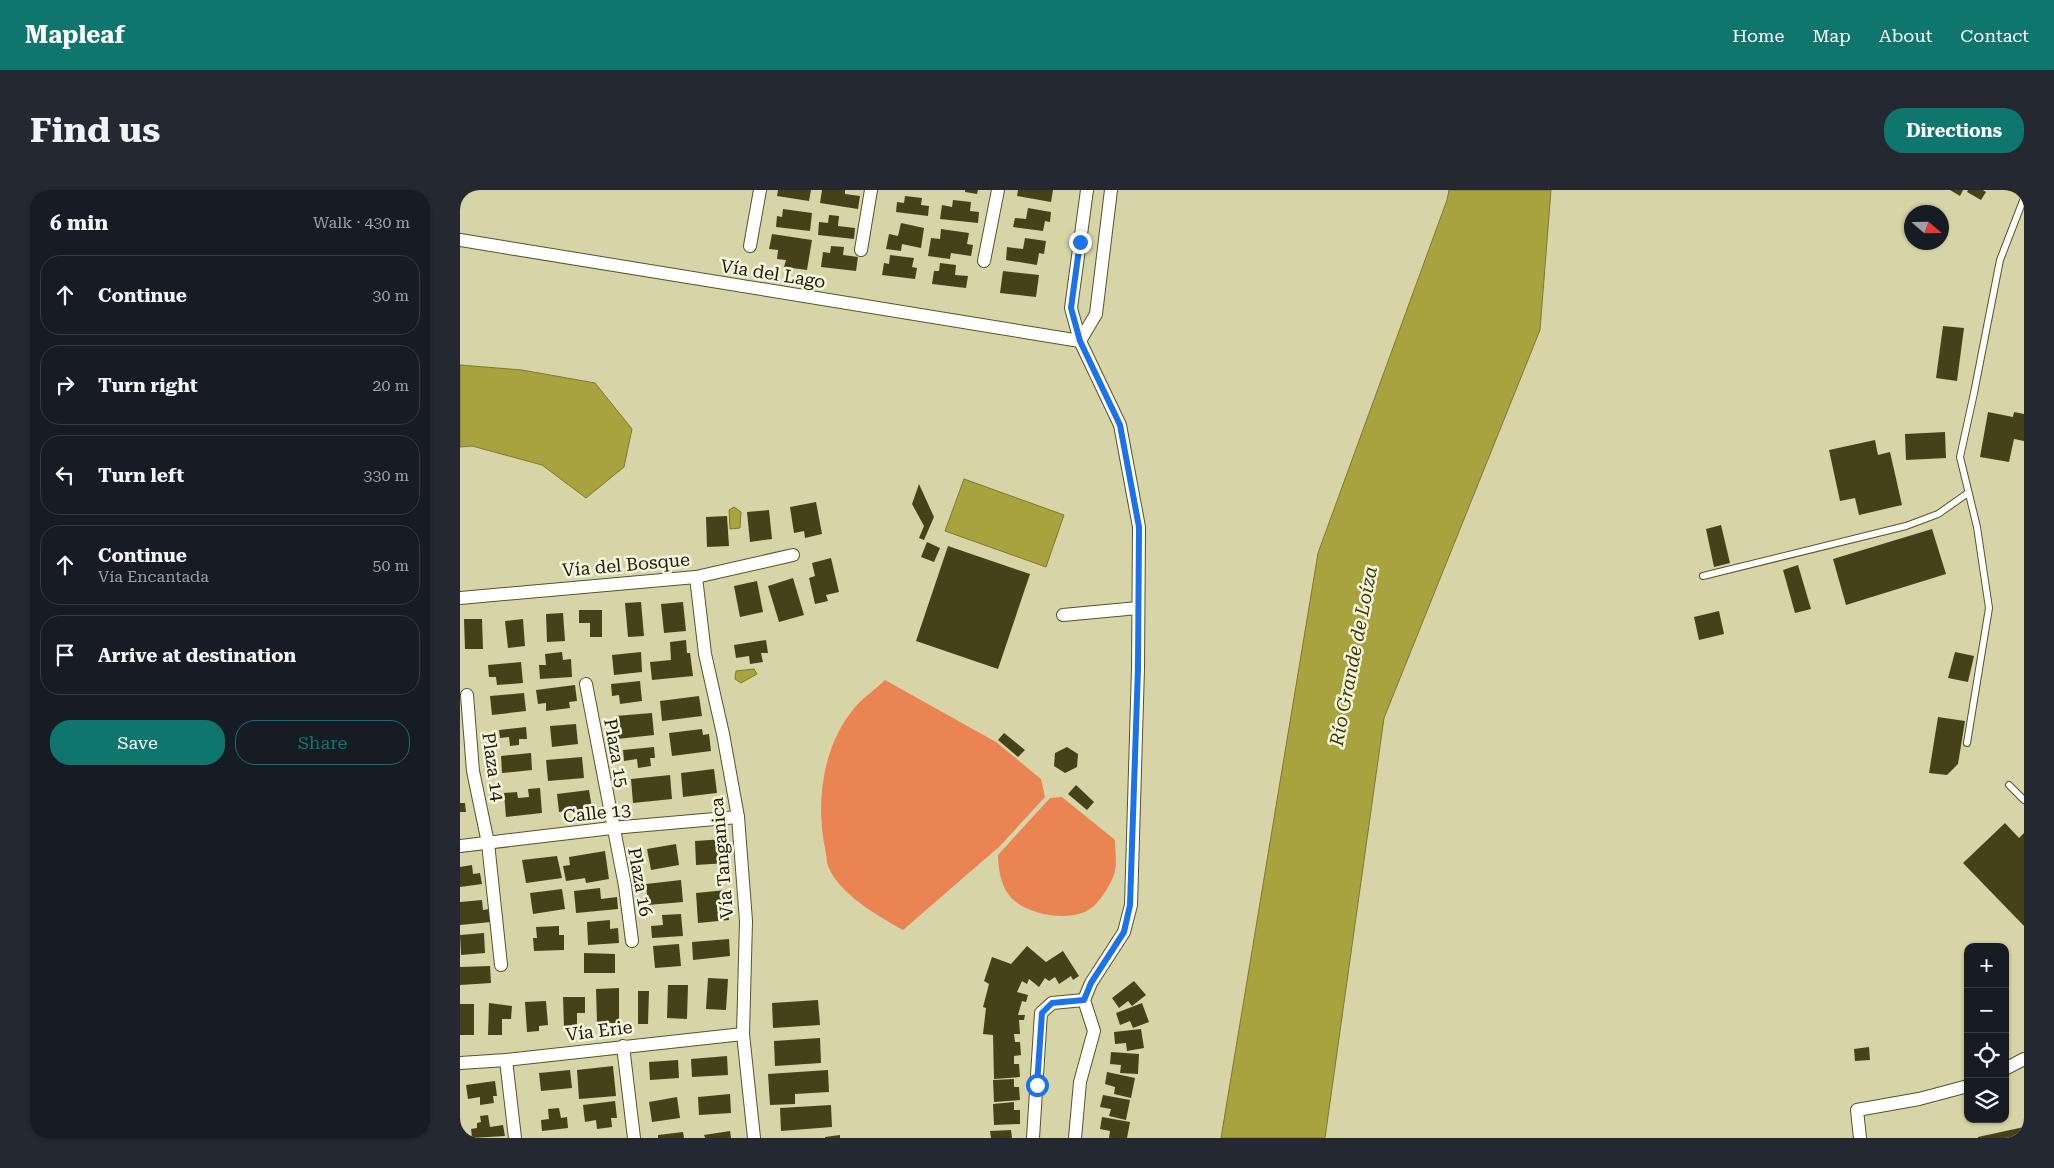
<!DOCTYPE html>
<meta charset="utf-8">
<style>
:root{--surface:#171b24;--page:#242831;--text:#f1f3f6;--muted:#9ea1a6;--line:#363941;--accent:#0f766e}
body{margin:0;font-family:"Roboto Serif",serif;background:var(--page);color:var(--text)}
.controls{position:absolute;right:15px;bottom:15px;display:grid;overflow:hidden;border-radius:10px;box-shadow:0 1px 4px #0004}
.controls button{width:45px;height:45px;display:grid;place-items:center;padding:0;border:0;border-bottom:1px solid var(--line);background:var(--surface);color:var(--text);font:25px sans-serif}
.compass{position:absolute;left:1444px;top:15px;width:45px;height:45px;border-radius:50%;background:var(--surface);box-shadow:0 1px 4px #0004;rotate:110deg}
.stop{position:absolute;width:15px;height:15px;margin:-11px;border:4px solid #1a73e8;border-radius:50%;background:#fff}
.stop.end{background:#1a73e8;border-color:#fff;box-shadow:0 1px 5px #0008}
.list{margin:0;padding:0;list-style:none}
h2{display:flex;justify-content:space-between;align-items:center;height:65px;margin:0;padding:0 20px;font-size:21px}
h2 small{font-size:16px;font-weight:400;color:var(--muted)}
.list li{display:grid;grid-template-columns:32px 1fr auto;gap:15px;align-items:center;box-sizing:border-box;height:80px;margin:0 10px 10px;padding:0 10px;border:1px solid var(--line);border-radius:20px}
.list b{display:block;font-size:19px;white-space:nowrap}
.list p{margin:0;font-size:16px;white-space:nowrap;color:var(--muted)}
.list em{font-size:16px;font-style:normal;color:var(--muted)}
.actions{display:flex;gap:10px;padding:15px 20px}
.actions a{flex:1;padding:11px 0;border:1px solid var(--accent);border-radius:20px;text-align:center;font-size:18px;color:var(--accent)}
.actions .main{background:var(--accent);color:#fff}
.icon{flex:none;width:28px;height:28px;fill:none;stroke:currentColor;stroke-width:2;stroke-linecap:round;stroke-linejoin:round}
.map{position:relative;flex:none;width:1564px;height:948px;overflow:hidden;border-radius:20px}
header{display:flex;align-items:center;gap:30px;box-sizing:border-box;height:70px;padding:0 25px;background:var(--accent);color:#fff}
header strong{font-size:24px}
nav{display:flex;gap:28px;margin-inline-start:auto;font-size:18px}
.intro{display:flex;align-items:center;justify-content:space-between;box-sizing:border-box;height:120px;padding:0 30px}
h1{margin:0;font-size:35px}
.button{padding:12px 22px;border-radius:20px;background:var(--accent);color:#fff;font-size:18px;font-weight:700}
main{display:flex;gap:30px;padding:0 30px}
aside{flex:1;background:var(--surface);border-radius:20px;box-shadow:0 1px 4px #0004}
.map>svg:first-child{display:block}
</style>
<header>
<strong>Mapleaf</strong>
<nav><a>Home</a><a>Map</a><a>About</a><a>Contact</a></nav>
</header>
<div class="intro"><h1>Find us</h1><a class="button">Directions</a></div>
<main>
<aside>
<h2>6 min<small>Walk · 430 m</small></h2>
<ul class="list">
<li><svg class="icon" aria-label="ahead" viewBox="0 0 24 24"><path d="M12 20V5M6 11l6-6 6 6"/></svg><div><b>Continue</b></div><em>30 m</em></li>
<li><svg class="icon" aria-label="right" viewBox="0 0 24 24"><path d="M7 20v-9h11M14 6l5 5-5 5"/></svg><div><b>Turn right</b></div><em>20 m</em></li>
<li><svg class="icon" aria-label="left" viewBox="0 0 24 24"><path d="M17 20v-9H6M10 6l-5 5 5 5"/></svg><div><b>Turn left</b></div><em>330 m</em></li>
<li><svg class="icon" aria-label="ahead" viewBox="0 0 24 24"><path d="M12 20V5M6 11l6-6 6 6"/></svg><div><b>Continue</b><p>Vía Encantada</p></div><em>50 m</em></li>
<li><svg class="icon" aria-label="arrive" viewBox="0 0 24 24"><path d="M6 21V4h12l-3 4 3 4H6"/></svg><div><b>Arrive at destination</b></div></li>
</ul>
<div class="actions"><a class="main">Save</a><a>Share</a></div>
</aside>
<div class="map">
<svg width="1564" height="948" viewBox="0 0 1564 948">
<rect width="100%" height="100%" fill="#d7d5a7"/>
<g fill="#ea8452">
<path d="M425 490 536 552 581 589 585 607 540 656 443 740C418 726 379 704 368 676 366 669 366 660 364 653 356 606 364 553 396 516 405 506 416 499 425 490Z"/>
<path d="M602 607 655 650C655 660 657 672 655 681 653 691 639 714 630 719 609 733 564 725 549 705 541 696 538 677 538 665L590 608Z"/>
</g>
<g fill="#a8a23f" stroke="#7e792e">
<path d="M989 0H1091L1080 140 924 528 865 948H761L858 363 987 10Z"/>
<path d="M0 175 62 180 135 193 172 239 164 277 126 308 82 275 12 256 0 257Z"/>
<path d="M504 289 604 325 586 377 485 341Z"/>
<path d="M274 317 281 322 280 338 270 339 269 320Z"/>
<path d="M294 479 297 484 281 493 275 489 276 481Z"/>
</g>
<g fill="#45421a">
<path d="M318 0H351L349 11 317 6Z"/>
<path d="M362 0H385V4L400 6 398 19 360 13Z"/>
<path d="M505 0H518L517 4 505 2Z"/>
<path d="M558 0H593L591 12 557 6Z"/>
<path d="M1490 0H1503L1500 6Z"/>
<path d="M1508 0H1523L1526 2 1521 10 1507 2Z"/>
<path d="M445 6 462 8 461 15 469 16 468 26 436 22 437 12 444 13Z"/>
<path d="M493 10 511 12 510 21 519 22 518 33 480 29 482 15 492 17Z"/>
<path d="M568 18 591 22 590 32 585 31 583 41 553 37 555 28 566 29Z"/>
<path d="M323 19 352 23 350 41 316 37 317 26 322 27Z"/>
<path d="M369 25 379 26 378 36 395 38 394 49 358 45 359 32 368 33Z"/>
<path d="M441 33 464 38 461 58 442 54 441 61 426 59 429 44 438 46Z"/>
<path d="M481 39 509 43 507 54 513 55 511 66 491 63 490 69 468 66 471 48 480 49Z"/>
<path d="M312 44 352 50 347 80 324 77 326 70 317 69 318 60 309 59Z"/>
<path d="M565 48 586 51 584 64 579 63 577 75 546 70 547 57 563 59Z"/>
<path d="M371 56 384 57 383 65 398 67 396 81 361 77 363 62 370 63Z"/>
<path d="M430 65 454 68 452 77 457 78 455 89 422 85 424 73 429 74Z"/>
<path d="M480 73 496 75 495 85 508 86 506 98 472 94 474 81H479Z"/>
<path d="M543 81 579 85 576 107 540 103Z"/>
<path d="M1483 136 1504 138 1497 191 1476 188Z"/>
<path d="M1528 222 1553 227 1554 222 1564 224V251L1554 249 1549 272 1520 267Z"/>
<path d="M1485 242 1486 268 1446 270 1445 244Z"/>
<path d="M1415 250 1418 265 1430 262 1442 315 1399 325 1395 308 1380 311 1369 260Z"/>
<path d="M459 294 474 327 464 350 459 348 464 336 452 314Z"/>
<path d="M356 312 362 344 345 348 344 341 334 343 330 317Z"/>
<path d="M309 320 312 349 290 352 287 322Z"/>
<path d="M267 326 269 356 247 357 246 327Z"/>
<path d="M1261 335 1270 373 1254 377 1246 339Z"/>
<path d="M1472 339 1486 384 1386 415 1373 369Z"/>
<path d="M467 352 480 358 474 372 461 367Z"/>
<path d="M488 356 570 384 538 479 456 451Z"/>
<path d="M371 368 379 402 366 405 368 411 355 414 349 388 355 386 352 373Z"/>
<path d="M1338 375 1351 419 1335 423 1323 380Z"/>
<path d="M333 388 344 425 319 432 308 396Z"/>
<path d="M297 391 303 422 280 427 274 396Z"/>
<path d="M181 412 184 446 168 447 165 413Z"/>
<path d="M223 412 226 441 204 443 201 414Z"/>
<path d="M119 420H142V447H130V433H119Z"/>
<path d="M1259 421 1264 444 1239 450 1234 427Z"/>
<path d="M103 423 105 451 87 452 86 424Z"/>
<path d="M4 429H22L23 459H5Z"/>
<path d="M63 429 65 456 48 458 45 431Z"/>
<path d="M226 450 227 463H230L233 486 192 490 190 472 211 470 210 452Z"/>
<path d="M306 450 308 463H301L303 472 290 474 289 466 276 468 274 455Z"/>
<path d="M102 462 103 470 111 469 112 487 80 489 79 475H86L85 464Z"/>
<path d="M181 462 182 482 154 485 152 465Z"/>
<path d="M1495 462 1514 466 1508 492 1488 488Z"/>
<path d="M61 472 63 493 37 495 36 487H29L28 475Z"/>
<path d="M180 491 182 511 160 514 159 505 152 506 151 494Z"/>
<path d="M115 495 117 511 109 512 110 518 86 521V513L78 514 76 500Z"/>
<path d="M64 503 66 521 32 525 30 506Z"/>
<path d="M239 506 242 526 202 531 200 511Z"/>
<path d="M192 523 194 545 157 549 155 526Z"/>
<path d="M1478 527 1505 531 1498 574 1487 585 1469 583Z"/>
<path d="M116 534 118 554 92 557 90 536Z"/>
<path d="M66 537 67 549H59V555L50 556 49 547 40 548 39 540Z"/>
<path d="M242 539 243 545 249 544 251 561 212 566 209 543Z"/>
<path d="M544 543 565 560 558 567 538 550Z"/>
<path d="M194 557 195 568H190L191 576 178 578 177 569 164 571 163 560Z"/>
<path d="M607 557 618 564 617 577 605 583 594 576 595 563Z"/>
<path d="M71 563 72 580 42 583 41 566Z"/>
<path d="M122 567 124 588 88 591 86 570Z"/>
<path d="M254 579 257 603 223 607 221 583Z"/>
<path d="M210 585 212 609 173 613 171 589Z"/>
<path d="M616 595 634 612 627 620 608 604Z"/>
<path d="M80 598 82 623 46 627 44 603 57 602 58 608 69 607 68 599Z"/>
<path d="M129 600 132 618 99 622 97 604Z"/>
<path d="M0 613H5L6 622H0Z"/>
<path d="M1545 633 1559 648 1564 643V736L1503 673Z"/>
<path d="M265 649 267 673 236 675 235 651Z"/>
<path d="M216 654 219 675 191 680 187 659Z"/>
<path d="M145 661 149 689 126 693 125 688 106 691 103 676 110 675 109 667Z"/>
<path d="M97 666 102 688 66 693 62 670Z"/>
<path d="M12 675 13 684 20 683 22 694 0 697V677Z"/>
<path d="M221 690 223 712 188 715 186 694Z"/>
<path d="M140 698 141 709 157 707 158 719 116 723 114 701Z"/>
<path d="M102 699 105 719 73 724 70 703Z"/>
<path d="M266 700 269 730 238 733 236 703Z"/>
<path d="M22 710 23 720 29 719 31 732 0 735V712Z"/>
<path d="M221 724 223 746 192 748 191 736 203 735 202 725Z"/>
<path d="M150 730V739L158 738 159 753 128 755 127 732Z"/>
<path d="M99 736V745H104V760L74 761 73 748H77L76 737Z"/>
<path d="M24 743 25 763 1 765 0 745Z"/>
<path d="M269 749 270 766 233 770 232 752Z"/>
<path d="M219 754 221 776 195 778 193 756Z"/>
<path d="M567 756 586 772 603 761 619 786 613 790 611 786 599 794 595 787 589 791 585 788 579 797 569 789 567 794 562 791 557 802 568 805 566 812 562 811 558 825H565L564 830H559L560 844H554L555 852H560L561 865 554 866V874H559L560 887 534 889 533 845 523 844 526 818 523 817 529 794 524 791 532 767 551 774Z"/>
<path d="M124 763 155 764V783H124Z"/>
<path d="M30 776 31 793 0 795V777Z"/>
<path d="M248 788 268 789 266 820 246 819Z"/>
<path d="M674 791 686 805 672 816 668 811 659 818 652 808Z"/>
<path d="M208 795H228L227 829 207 828Z"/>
<path d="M159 798V833H137L136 799Z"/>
<path d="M178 801H189L188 834H178Z"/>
<path d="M103 807H125V823H117V837H104Z"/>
<path d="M358 810 360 835 313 838 312 813Z"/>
<path d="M86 811 88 835 79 836V841L67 842 65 812Z"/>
<path d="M29 813 52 816 51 829H42V845H28Z"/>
<path d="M682 813 689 832 673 838 670 831 660 835 656 823Z"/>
<rect x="0" y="814" width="14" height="31"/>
<path d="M681 839 684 858 667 861 666 853 655 854 654 842Z"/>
<path d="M360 848 361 873 315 876 314 851Z"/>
<path d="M1409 857 1410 870 1395 871 1394 859Z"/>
<path d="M651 862 679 864 678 884 660 883 661 875 650 874Z"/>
<path d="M267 866 268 885 232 887 231 869Z"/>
<path d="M218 870 219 888 190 890 189 872Z"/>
<path d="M153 876 156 906 119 909 117 880Z"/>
<path d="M110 880 112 898 81 901 79 883Z"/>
<path d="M368 880 369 902 335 904V914L310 915 308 884Z"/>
<path d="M647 882 675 888 671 908 654 904 655 897 645 894Z"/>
<path d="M554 889V897H559L560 910 534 912 533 890Z"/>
<path d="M35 891 37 906H33L34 913 20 915V907L8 909 6 895Z"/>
<path d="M270 904 271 923 239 925 238 907Z"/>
<path d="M643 905 670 910 666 930 649 926 651 919 640 917Z"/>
<path d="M217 907 220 928 192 932 189 912Z"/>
<path d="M155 911 157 928H151L152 937 137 939 136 930 125 932 123 915Z"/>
<path d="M554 912V920H560V934L534 935 533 914Z"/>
<path d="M371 915 372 937 321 941 320 918Z"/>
<path d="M99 918 101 928 107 927 108 938 82 941 81 930 89 929 88 919Z"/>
<path d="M28 925 30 937 43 935 45 946 12 948 11 939 17 938V933L21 932 20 926Z"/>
<path d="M642 927 670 932 667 948H649L650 941 640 939Z"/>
<path d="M1564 937V948H1518V947Z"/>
<path d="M551 940 552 948H531L530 941Z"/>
<path d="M270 941 271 948H245L244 945Z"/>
<path d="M223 942 224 948H198V945Z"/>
<path d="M380 945V948H365V947Z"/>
</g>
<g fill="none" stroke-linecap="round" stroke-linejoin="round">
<g stroke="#565329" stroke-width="8">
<g id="lane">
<path d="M1243 386 1446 336 1478 324 1508 303"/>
<path d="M1507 553 1529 418 1517 337 1500 267 1514 203 1540 70 1564 8"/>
<path d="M1549 595 1564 610"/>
</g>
</g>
<g stroke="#565329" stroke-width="14">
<g id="street">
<path d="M0 50 620 151"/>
<path d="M290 56 300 0"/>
<path d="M401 60 411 0"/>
<path d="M524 71 538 0"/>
<path d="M620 151 636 124 651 0"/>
<path d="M236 387 245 464 263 544 278 627 286 731 283 844 294 948"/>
<path d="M0 408 236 387 333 365"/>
<path d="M603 425 678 418"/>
<path d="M126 494 165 696 172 751"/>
<path d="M7 505 13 581 28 653 41 775"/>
<path d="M0 656 152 638 278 627"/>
<path d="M163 856 174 948"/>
<path d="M46 870 55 948"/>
<path d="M0 873 46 870 283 844"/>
<path d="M1545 879 1564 869"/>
<path d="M573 948 581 823 592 813 624 810"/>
<path d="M615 948 620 892 634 841 624 810 631 793 664 742 671 715 678 478 679 337 660 235 620 151 611 118 627 0"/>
<path d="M1400 948 1397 920 1459 909 1508 896"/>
</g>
</g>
<use href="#lane" stroke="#fff" stroke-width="6"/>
<use href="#street" stroke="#fff" stroke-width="12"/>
</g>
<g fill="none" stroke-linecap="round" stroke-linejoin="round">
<path stroke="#1a73e8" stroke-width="6" d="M577 895 582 823 592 813 624 810 631 793 664 742 670 715 678 478 679 337 660 235 620 151 611 118 620 52"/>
</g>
<g text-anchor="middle" stroke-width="5" stroke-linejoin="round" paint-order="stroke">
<g font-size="18" fill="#1b1a08" stroke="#f5f4dd">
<text transform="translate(313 84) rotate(9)" y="6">Vía del Lago</text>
<text transform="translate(166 375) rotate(-5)" y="6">Vía del Bosque</text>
<text transform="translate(156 563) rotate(80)" y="6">Plaza 15</text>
<text transform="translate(33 577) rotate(82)" y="6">Plaza 14</text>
<text transform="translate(137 623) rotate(-6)" y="6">Calle 13</text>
<text transform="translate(262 668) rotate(-95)" y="6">Vía Tanganica</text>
<text transform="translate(180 692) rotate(80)" y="6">Plaza 16</text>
<text transform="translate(139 841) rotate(-7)" y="6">Vía Erie</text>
</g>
<g font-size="19" font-style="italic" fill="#3d3a01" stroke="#f5f4dd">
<text transform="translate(893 466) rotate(-79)" y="7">Río Grande de Loíza</text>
</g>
</g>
</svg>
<div class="controls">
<button>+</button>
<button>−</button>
<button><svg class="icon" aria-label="locate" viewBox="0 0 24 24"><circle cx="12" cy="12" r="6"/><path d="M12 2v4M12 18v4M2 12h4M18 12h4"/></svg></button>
<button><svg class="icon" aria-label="layers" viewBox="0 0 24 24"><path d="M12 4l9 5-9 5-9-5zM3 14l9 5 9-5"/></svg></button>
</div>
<svg class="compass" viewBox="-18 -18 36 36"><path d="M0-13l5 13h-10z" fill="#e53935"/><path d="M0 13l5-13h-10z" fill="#9ea1a6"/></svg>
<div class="stop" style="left:577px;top:895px"></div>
<div class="stop end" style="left:620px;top:52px"></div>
</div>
</main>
